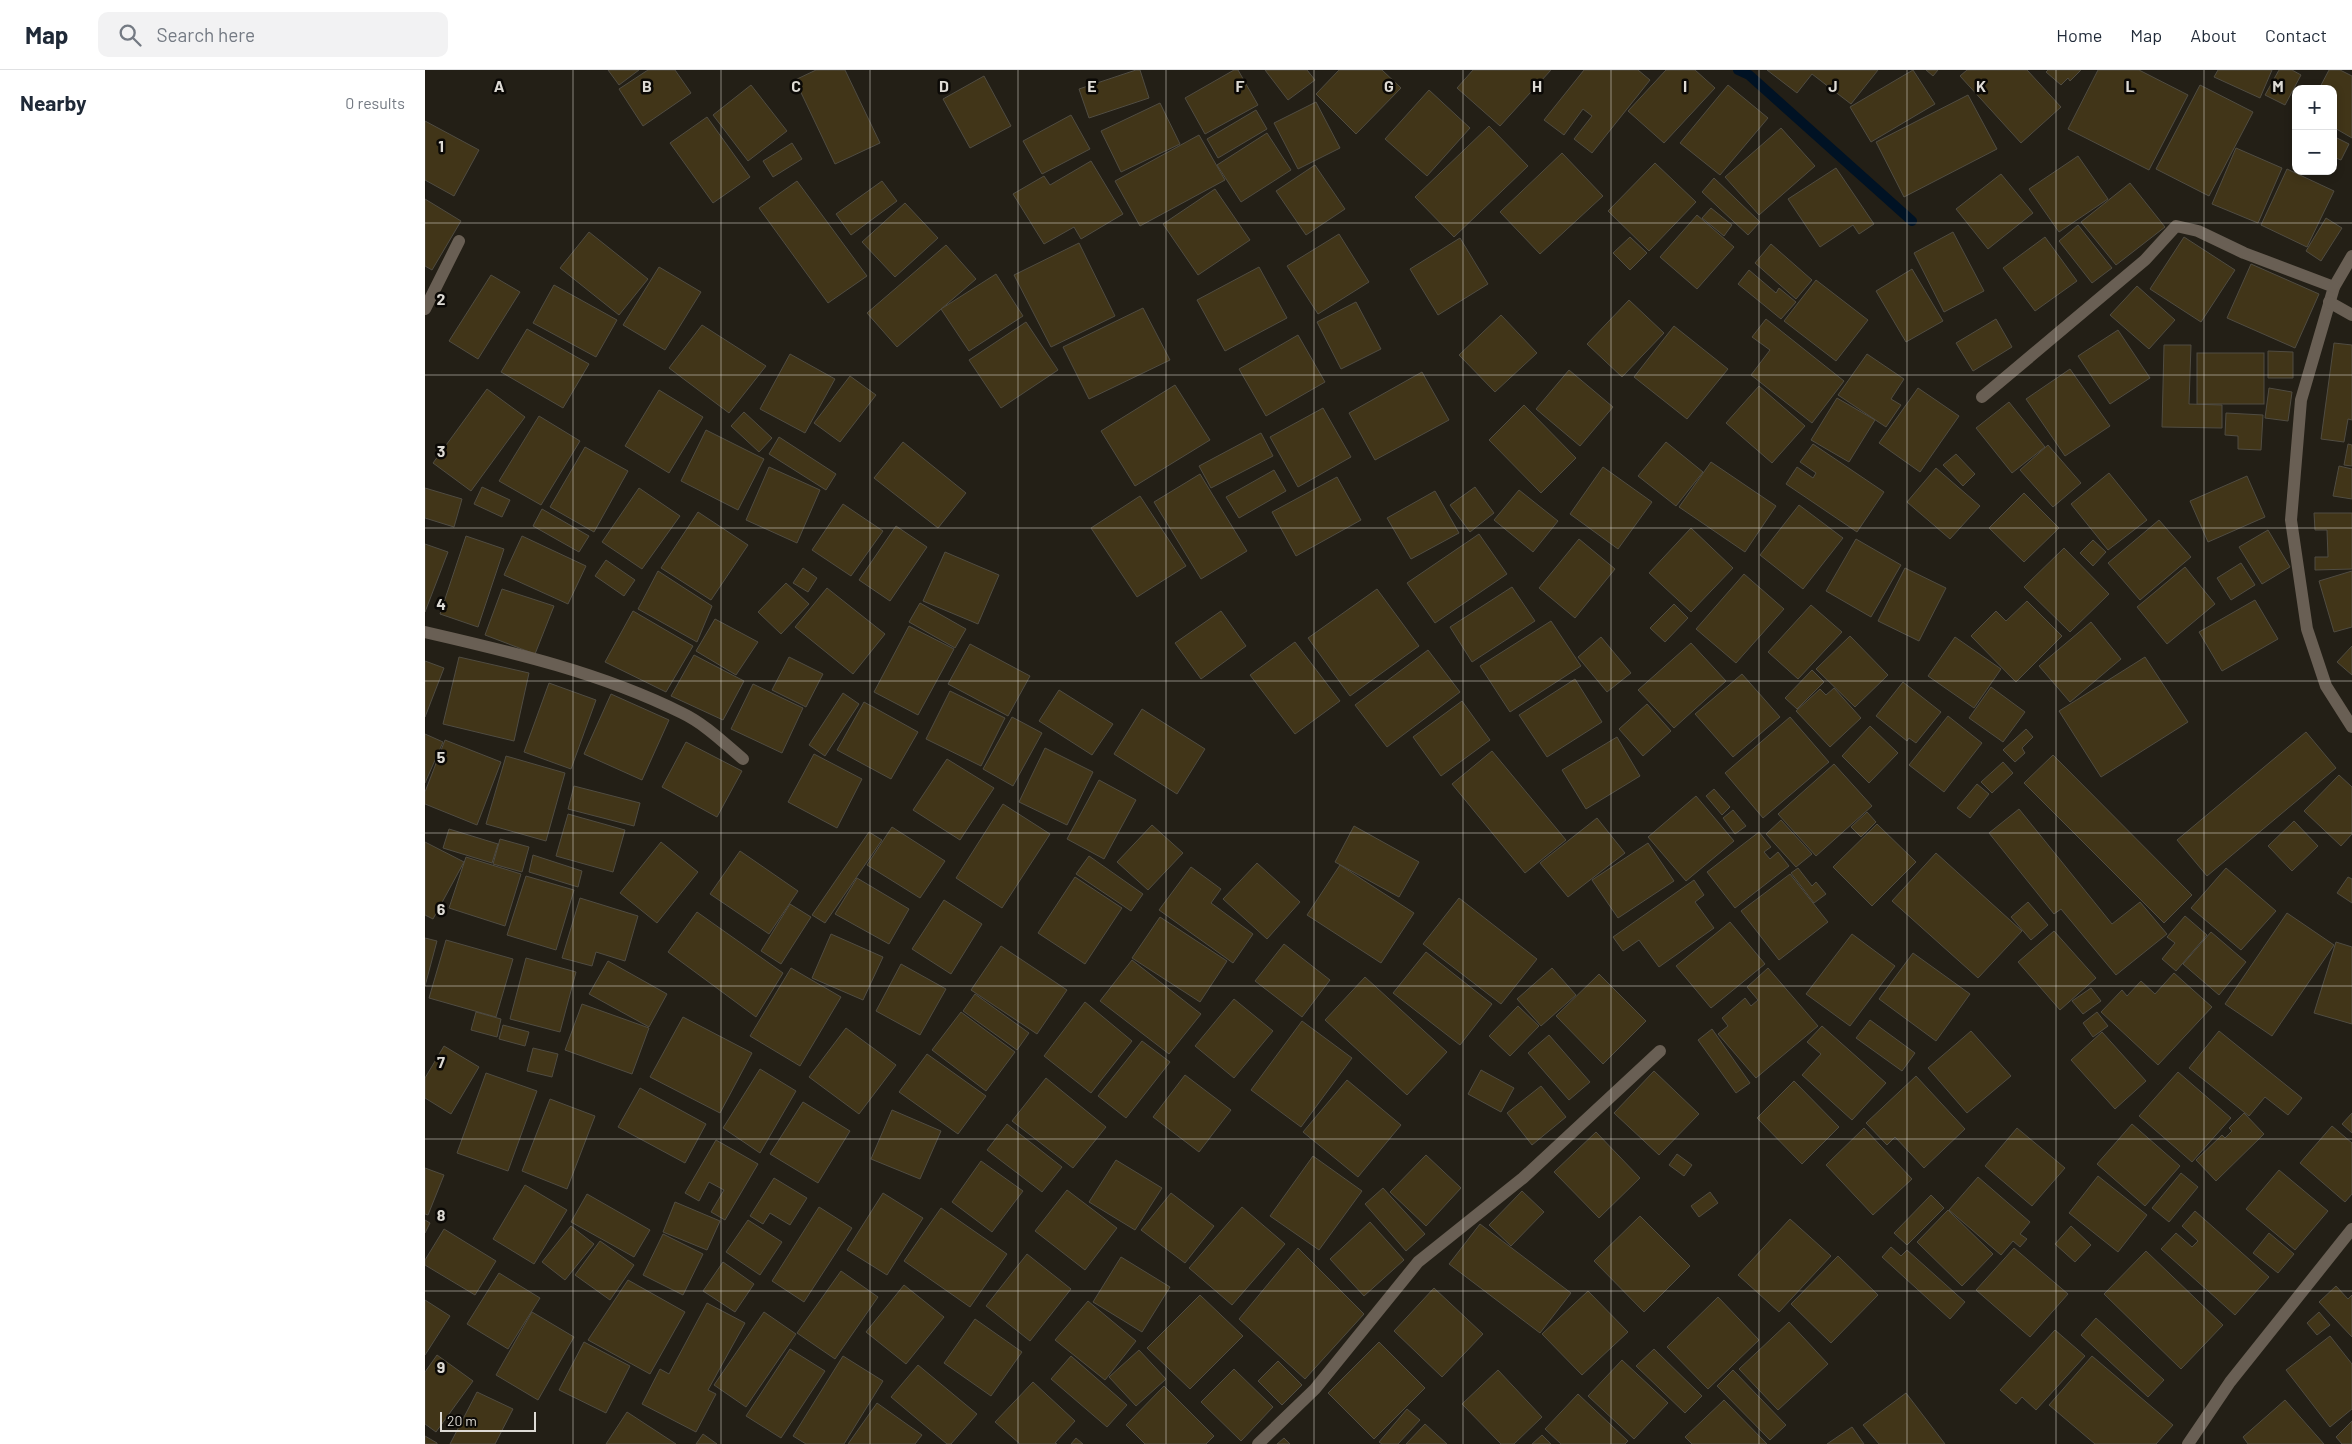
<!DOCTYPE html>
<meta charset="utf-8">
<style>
:root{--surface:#fff;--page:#f2f2f3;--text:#1f2937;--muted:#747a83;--line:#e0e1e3}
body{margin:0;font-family:Barlow,sans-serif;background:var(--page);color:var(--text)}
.controls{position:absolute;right:15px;top:15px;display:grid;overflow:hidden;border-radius:10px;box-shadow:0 2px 8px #0003}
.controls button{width:45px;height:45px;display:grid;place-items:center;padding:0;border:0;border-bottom:1px solid var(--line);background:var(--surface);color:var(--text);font:25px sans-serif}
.scale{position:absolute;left:15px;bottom:12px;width:96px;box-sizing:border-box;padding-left:5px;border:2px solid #dedbd5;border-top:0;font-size:14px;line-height:18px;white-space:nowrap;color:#dedbd5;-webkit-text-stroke:4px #0b0906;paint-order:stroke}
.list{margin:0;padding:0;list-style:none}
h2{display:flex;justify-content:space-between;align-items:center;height:65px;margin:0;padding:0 20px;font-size:21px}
h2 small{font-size:16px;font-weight:400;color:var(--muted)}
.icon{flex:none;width:28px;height:28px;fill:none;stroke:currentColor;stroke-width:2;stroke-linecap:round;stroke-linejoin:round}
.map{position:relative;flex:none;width:1927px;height:1374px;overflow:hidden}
header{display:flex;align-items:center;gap:30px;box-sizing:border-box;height:70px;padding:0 25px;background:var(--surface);border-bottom:1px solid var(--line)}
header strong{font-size:24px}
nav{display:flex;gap:28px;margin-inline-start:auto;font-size:18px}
.search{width:350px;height:45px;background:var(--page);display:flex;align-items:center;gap:12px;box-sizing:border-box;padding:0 18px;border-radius:10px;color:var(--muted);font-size:19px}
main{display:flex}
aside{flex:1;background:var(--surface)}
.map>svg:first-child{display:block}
</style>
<header>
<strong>Map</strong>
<div class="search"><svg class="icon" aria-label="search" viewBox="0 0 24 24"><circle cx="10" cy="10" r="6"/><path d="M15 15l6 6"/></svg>Search here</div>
<nav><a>Home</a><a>Map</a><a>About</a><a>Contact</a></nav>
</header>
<main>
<aside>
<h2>Nearby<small>0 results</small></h2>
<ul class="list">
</ul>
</aside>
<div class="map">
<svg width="1927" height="1374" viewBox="0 0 1927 1374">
<rect width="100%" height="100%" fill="#231f16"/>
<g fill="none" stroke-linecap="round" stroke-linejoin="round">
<path stroke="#001224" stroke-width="10" d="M1313 0 1324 5 1487 151"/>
</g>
<g fill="#413518" stroke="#504c42">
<path d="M183 0H214L194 15Z"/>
<path d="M223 0H250L266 23 218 56 194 19Z"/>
<path d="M391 0H420L455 73 410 94 370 10Z"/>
<path d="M711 0H715L724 28 664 48 654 19Z"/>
<path d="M809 0H813L833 35 780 64 760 28Z"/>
<path d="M840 0H882L890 10 863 30Z"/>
<path d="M914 0H957L976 18 931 64 891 24Z"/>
<path d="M1048 0H1126L1075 56 1032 18Z"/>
<path d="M1159 0H1213L1225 10 1167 83 1149 69 1167 46 1158 39 1139 65 1119 50Z"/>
<path d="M1241 0H1270L1290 18 1239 73 1203 41Z"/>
<path d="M1342 0H1453L1426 34 1387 4 1372 23Z"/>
<path d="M1488 0 1510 34 1446 72 1425 37Z"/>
<path d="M1501 0H1513L1508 6Z"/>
<path d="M1542 0H1602L1636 37 1596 73 1535 6Z"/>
<path d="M1623 0H1656L1645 11 1643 8 1636 15 1621 2Z"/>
<path d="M1673 0H1714L1763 25 1724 100 1643 59Z"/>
<path d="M1793 0H1847L1835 28 1789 7Z"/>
<path d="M1854 0H1867L1876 5 1860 35 1840 25Z"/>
<path d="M1904 0H1915L1927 6V68L1908 57V19H1894Z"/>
<path d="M559 6 586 56 545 78 518 29Z"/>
<path d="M326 15 362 61 323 91 288 45Z"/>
<path d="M1303 15 1343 48 1295 105 1255 73Z"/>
<path d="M1775 15 1828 42 1784 126 1731 99Z"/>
<path d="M1004 20 1045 58 1002 106 960 69Z"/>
<path d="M1543 25 1572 79 1479 127 1451 72Z"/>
<path d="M891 32 915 78 873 99 849 53Z"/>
<path d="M735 33 755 74 696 102 676 61Z"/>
<path d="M831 40 842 59 793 88 782 69Z"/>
<path d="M646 45 665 79 617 104 598 71Z"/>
<path d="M282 47 325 107 288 133 245 73Z"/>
<path d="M0 51 54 80 29 126 0 110Z"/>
<path d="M1064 56 1103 96 1029 167 990 127Z"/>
<path d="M1356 58 1390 96 1334 145 1300 107Z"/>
<path d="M842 63 866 100 816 132 792 95Z"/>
<path d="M774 65 800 110 715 156 690 111Z"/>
<path d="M1908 66 1924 74 1916 90 1908 87Z"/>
<path d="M367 73 377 89 348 107 338 91Z"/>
<path d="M1811 78 1857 98 1833 153 1787 134Z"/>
<path d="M1137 83 1178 126 1115 184 1075 142Z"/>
<path d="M1653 86 1683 129 1634 162 1604 119Z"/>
<path d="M666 91 698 144 656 169 649 157 619 174 588 124 619 106 625 115Z"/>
<path d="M1230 93 1271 132 1224 181 1183 141Z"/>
<path d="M890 95 920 139 881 165 851 121Z"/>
<path d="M1411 98 1449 154 1434 164 1428 155 1395 177 1363 129Z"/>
<path d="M1862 99 1909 121 1882 177 1836 155Z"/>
<path d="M1576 104 1608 143 1563 179 1531 139Z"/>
<path d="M1289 108 1335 152 1323 165 1277 122Z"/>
<path d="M372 111 442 206 403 233 334 138Z"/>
<path d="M457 111 472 131 426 165 411 144Z"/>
<path d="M1705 113 1740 157 1691 195 1656 152Z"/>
<path d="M790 119 825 170 773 205 738 154Z"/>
<path d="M0 129 36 151 7 200 0 196Z"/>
<path d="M480 133 513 168 470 207 437 172Z"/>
<path d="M1286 138 1307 155 1299 166 1277 148Z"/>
<path d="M1272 145 1309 177 1272 219 1235 187Z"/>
<path d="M1901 148 1917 158 1896 191 1881 181Z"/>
<path d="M1653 155 1687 198 1667 213 1634 171Z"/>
<path d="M164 162 223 209 194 245 135 198Z"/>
<path d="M1528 162 1559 221 1519 242 1489 183Z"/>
<path d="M914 164 944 212 893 244 862 196Z"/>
<path d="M1205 167 1222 183 1205 200 1188 183Z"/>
<path d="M1620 167 1652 211 1610 241 1578 198Z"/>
<path d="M1759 167 1810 200 1776 252 1725 219Z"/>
<path d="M1035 168 1063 214 1013 245 985 199Z"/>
<path d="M654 173 690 246 626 277 589 205Z"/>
<path d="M1346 174 1387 210 1371 229 1330 193Z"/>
<path d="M521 175 551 209 472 277 442 243Z"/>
<path d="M1826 194 1894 224 1870 278 1802 248Z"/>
<path d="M234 197 276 222 240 280 198 255Z"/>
<path d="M834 197 862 248 800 281 772 230Z"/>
<path d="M1487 199 1518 251 1481 272 1451 221Z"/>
<path d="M1324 200 1351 223 1354 218 1371 232 1356 249 1313 214Z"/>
<path d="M571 204 598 246 544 281 516 239Z"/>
<path d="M66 205 95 222 53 289 24 271Z"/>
<path d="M1391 210 1443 250 1411 291 1359 251Z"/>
<path d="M129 215 192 250 171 287 108 253Z"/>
<path d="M1712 216 1750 250 1724 279 1685 245Z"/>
<path d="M1204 230 1239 263 1197 307 1162 274Z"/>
<path d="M931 232 956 279 916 299 892 252Z"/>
<path d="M718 238 745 290 664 329 638 277Z"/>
<path d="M1076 245 1112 283 1070 322 1034 285Z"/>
<path d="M1341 249 1419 311 1387 353 1326 305 1345 280 1327 267Z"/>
<path d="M1571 249 1587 277 1548 301 1531 273Z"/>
<path d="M601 252 633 300 576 338 544 290Z"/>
<path d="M277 255 341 296 304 343 244 298Z"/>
<path d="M1249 256 1303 299 1262 349 1209 307Z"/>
<path d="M102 259 164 294 138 338 76 302Z"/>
<path d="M1693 260 1725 308 1685 334 1653 286Z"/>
<path d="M873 265 900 312 841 346 814 299Z"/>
<path d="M1909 273 1927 275V350L1923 349 1919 372 1896 369Z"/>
<path d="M1739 275H1766L1764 334 1797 335V358L1737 357Z"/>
<path d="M1843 281 1868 282V308H1843Z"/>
<rect x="1772" y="283" width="67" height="51"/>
<path d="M365 284 410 309 380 363 335 339Z"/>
<path d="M1442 284 1479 309 1466 329 1476 335 1461 357 1413 325Z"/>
<path d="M1645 299 1685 356 1640 386 1601 329Z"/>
<path d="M1144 300 1188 337 1155 376 1111 339Z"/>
<path d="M997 302 1024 350 950 390 924 343Z"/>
<path d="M425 306 451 325 415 372 389 353Z"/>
<path d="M750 315 785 370 710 416 676 361Z"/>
<path d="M1334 316 1380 356 1347 393 1301 353Z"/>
<path d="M1493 318 1534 346 1495 402 1454 373Z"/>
<path d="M1844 318 1867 322 1863 351 1840 348Z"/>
<path d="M62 319 100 347 46 421 8 393Z"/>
<path d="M234 320 278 347 244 403 200 376Z"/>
<path d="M1412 328 1450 350 1424 392 1386 370Z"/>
<path d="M1584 332 1620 377 1587 403 1551 358Z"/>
<path d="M1099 335 1151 388 1116 423 1064 370Z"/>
<path d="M898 338 926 387 873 417 845 367Z"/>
<path d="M319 342 347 368 334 382 306 356Z"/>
<path d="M1801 343 1838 345 1836 380 1813 379V366L1800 365Z"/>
<path d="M114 346 155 371 116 435 74 411Z"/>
<path d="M281 360 339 389 313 440 256 411Z"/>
<path d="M836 363 848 386 786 418 774 396Z"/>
<path d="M354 367 411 404 401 420 344 384Z"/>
<path d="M478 372 541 423 513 458 449 408Z"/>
<path d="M1241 372 1278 402 1251 436 1213 406Z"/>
<path d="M1388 374 1459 422 1432 462 1361 414 1372 397 1388 408 1391 403 1375 392Z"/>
<path d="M1923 374 1927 375V396L1919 395Z"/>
<path d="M1623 375 1656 413 1628 437 1595 400Z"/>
<path d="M160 377 203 401 169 462 125 437Z"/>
<path d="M1531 384 1550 404 1538 416 1518 395Z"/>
<path d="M1286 392 1351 436 1320 482 1254 437Z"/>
<path d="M1914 396 1927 399V429L1908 426Z"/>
<path d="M344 397 395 420 372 473 321 450Z"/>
<path d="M1178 397 1227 432 1193 479 1145 444Z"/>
<path d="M1511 398 1555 436 1525 469 1482 432Z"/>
<path d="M849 400 861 421 814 448 801 427Z"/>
<path d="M1684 403 1722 450 1683 480 1646 434Z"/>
<path d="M775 404 822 481 776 509 729 432Z"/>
<path d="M1822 406 1840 447 1783 472 1765 431Z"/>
<path d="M912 407 936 450 871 486 847 442Z"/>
<path d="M57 417 85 430 77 447 49 434Z"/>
<path d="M1050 417 1069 443 1045 462 1025 435Z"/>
<path d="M0 418 37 429 29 457 0 448Z"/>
<path d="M214 418 255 446 217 499 177 472Z"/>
<path d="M1094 420 1133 451 1108 482 1069 450Z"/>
<path d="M1010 421 1034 463 986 489 962 448Z"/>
<path d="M1599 423 1634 458 1599 492 1564 458Z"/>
<path d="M715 426 761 496 712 527 666 458Z"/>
<path d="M418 434 458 461 426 506 387 480Z"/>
<path d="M1374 435 1418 468 1378 519 1335 485Z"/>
<path d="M117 439 164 466 154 482 108 456Z"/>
<path d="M273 442 323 475 286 530 236 498Z"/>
<path d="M1889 443H1927V499L1890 500V487H1903L1902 460H1890Z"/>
<path d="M1734 450 1766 487 1715 530 1683 493Z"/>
<path d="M471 456 502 477 465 531 434 510Z"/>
<path d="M1266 458 1308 498 1266 542 1224 503Z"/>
<path d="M1843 460 1865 497 1837 514 1814 477Z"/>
<path d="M1054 464 1082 504 1010 553 982 513Z"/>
<path d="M41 466 79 479 53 557 15 544Z"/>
<path d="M97 466 161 496 143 534 79 505Z"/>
<path d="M1154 469 1190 499 1150 548 1114 518Z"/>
<path d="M1431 469 1476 495 1446 547 1401 521Z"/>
<path d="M1668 470 1681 482 1668 496 1655 483Z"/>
<path d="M0 474 23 482 0 542Z"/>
<path d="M1639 478 1684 524 1645 562 1599 517Z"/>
<path d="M520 482 574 505 553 554 498 531Z"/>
<path d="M181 490 210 510 199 526 170 506Z"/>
<path d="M1816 493 1830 515 1806 530 1792 508Z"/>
<path d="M1760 497 1790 534 1742 574 1712 537Z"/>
<path d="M378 498 392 508 383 522 368 513Z"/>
<path d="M1480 498 1521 518 1494 571 1453 551Z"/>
<path d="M233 501 287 536 272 572 213 539Z"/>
<path d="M1927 501V557L1909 562 1894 511Z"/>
<path d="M1319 504 1359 539 1311 593 1271 559Z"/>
<path d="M361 513 384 534 356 564 333 542Z"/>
<path d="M1087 517 1110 551 1047 592 1025 557Z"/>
<path d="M402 518 460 564 428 604 370 557Z"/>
<path d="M77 519 129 536 110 584 60 565Z"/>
<path d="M952 519 994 576 925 626 883 568Z"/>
<path d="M1830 530 1853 569 1797 601 1774 562Z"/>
<path d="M1602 531 1637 566 1591 612 1546 566 1571 541 1581 551Z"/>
<path d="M495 533 541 559 530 578 484 552Z"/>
<path d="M1249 534 1263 548 1240 572 1225 558Z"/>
<path d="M1386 535 1417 562 1373 609 1343 582Z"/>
<path d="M208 541 268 576 241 622 180 592Z"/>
<path d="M796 541 821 576 776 609 750 573Z"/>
<path d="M290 549 333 572 311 605 271 581Z"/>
<path d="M1126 551 1156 596 1085 642 1055 596Z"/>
<path d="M1666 552 1696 589 1645 632 1614 596Z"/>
<path d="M484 556 529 579 493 645 449 622Z"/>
<path d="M1425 566 1463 605 1430 637 1391 599Z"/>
<path d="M1176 567 1206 603 1182 622 1153 587Z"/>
<path d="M1530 567 1576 599 1549 638 1503 606Z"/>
<path d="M870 572 915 631 870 664 825 605Z"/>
<path d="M1266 573 1301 611 1249 658 1213 620Z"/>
<path d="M545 574 605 606 583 646 523 614Z"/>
<path d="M1927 576V605L1912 592Z"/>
<path d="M1003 580 1035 622 962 677 930 635Z"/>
<path d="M269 585 319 611 298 650 246 626Z"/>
<path d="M34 587 104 603 89 671 18 654Z"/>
<path d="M364 587 398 604 381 637 347 620Z"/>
<path d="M1720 587 1763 652 1676 707 1634 641Z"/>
<path d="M0 591 19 598 0 647Z"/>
<path d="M1387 600 1399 612 1372 639 1360 628Z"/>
<path d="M1317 604 1355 647 1308 687 1270 644Z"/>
<path d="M1150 609 1177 652 1122 687 1094 645Z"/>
<path d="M1478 612 1516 642 1491 673 1484 668 1482 671 1451 646Z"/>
<path d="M124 613 171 630 146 699 99 682Z"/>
<path d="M328 614 378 638 357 683 306 659Z"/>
<path d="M1566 617 1600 642 1578 672 1544 648Z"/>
<path d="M1409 618 1436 648 1405 677 1371 641 1395 619 1401 625Z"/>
<path d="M634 620 688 654 667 685 614 651Z"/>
<path d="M525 621 580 648 556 696 501 669Z"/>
<path d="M418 623 434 634 400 686 384 675Z"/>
<path d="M186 624 244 650 217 710 159 684Z"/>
<path d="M1037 631 1065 670 1016 706 988 667Z"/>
<path d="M439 632 493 662 466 709 412 680Z"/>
<path d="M1222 634 1246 661 1218 686 1194 659Z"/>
<path d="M717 639 780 679 752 724 689 684Z"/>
<path d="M1523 646 1557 673 1519 722 1484 695Z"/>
<path d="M587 647 617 663 588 716 558 699Z"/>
<path d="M1365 647 1404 692 1338 748 1300 703Z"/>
<path d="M1445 656 1473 683 1444 713 1417 686Z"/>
<path d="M1601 659 1608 667 1597 678 1600 683 1590 692 1578 680Z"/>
<path d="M1881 662 1911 698 1782 806 1752 770Z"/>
<path d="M0 664 18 672 0 713Z"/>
<path d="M1192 667 1215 706 1161 739 1137 700Z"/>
<path d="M20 670 76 692 52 755 0 734V722Z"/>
<path d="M261 672 317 701 292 747 237 717Z"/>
<path d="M620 678 668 702 642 755 594 732Z"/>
<path d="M1067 681 1141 770 1100 803 1027 714Z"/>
<path d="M389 684 437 709 412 758 363 732Z"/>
<path d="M1628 685 1767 825 1739 853 1599 713Z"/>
<path d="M81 686 140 703 121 771 61 754Z"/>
<path d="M522 689 569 718 535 770 488 740Z"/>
<path d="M1578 692 1588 703 1567 723 1556 712Z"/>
<path d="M1409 694 1447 736 1391 786 1353 744Z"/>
<path d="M1914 705 1927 717V764L1916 776 1879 741Z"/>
<path d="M674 710 711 730 679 789 642 769Z"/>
<path d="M1552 714 1564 724 1545 748 1532 738Z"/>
<path d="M149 716 215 733 209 756 143 739Z"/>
<path d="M1289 719 1305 737 1297 745 1281 726Z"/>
<path d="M1271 726 1309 771 1261 811 1223 767Z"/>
<path d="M578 734 625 764 577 838 531 808Z"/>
<path d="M1594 739 1687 854 1715 832 1742 864 1691 905 1636 839 1629 844 1564 763Z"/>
<path d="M1308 740 1321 756 1310 764 1298 748Z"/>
<path d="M1442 742 1451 752 1436 767 1426 757Z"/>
<path d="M143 744 200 760 188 802 131 786Z"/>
<path d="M1172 748 1200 783 1143 827 1115 793Z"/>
<path d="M1356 750 1387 784 1371 797 1341 764Z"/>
<path d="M1869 751 1893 776 1867 801 1843 776Z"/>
<path d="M1452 754 1491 792 1447 836 1408 797Z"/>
<path d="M727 755 758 783 723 820 692 792Z"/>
<path d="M929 756 994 792 974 827 910 792Z"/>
<path d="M467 757 520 791 495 828 442 795Z"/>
<path d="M24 759 73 774 67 793 18 778Z"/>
<path d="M444 762 457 770 400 853 387 845Z"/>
<path d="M1334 762 1346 777 1339 782 1345 789 1353 782 1364 796 1310 838 1282 802Z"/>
<path d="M75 769 104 777 97 802 68 794Z"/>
<path d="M0 772 39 792 8 849 0 845Z"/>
<path d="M236 772 273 802 232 853 195 823Z"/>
<path d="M1223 773 1249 811 1193 848 1167 810Z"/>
<path d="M315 781 373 821 344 864 285 824Z"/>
<path d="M1511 783 1597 861 1553 908 1467 831Z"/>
<path d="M108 785 157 801 153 817 104 802Z"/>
<path d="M664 786 718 824 706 841 651 804Z"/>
<path d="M41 787 96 804 80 856 24 838Z"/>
<path d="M832 793 875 832 842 869 798 829Z"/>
<path d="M915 795 989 843 956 893 882 845Z"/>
<path d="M766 797 796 819 786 833 828 864 808 893 734 840Z"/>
<path d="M1373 798 1387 816 1391 812 1401 824 1389 833 1366 803Z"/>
<path d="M1801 798 1851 841 1816 880 1766 838Z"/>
<path d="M1365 804 1403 852 1354 890 1316 841Z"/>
<path d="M101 806 149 820 131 880 82 865Z"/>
<path d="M650 807 697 838 660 894 613 863Z"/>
<path d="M1923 807 1927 809V833L1912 823Z"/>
<path d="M432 808 484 839 464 874 410 844Z"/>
<path d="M1269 810 1279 825 1270 832 1289 858 1234 897 1214 870 1198 881 1188 867Z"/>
<path d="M155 828 213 846 200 891 171 882 167 896 137 888Z"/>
<path d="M1034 828 1112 889 1076 934 998 874Z"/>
<path d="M519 830 557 854 526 904 487 879Z"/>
<path d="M1603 832 1623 855 1606 870 1586 847Z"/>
<path d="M365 834 386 847 356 894 336 881Z"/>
<path d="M272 842 358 903 331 947 243 882Z"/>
<path d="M1862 843 1909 875 1847 966 1800 934Z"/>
<path d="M1760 846 1782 865 1751 901 1737 889 1750 873 1742 867Z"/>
<path d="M735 847 802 891 775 932 707 888Z"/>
<path d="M1305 852 1340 894 1286 938 1251 896Z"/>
<path d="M1629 861 1671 908 1635 940 1593 892Z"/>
<path d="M1786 862 1821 892 1794 925 1758 894Z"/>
<path d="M406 864 458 887 438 930 387 908Z"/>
<path d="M1427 864 1470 896 1425 956 1381 924Z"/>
<path d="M0 868 12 871 0 916Z"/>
<path d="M21 870 88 889 71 947 4 928Z"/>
<path d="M1911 872 1927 877V954L1889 943Z"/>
<path d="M859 874 905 910 877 947 830 911Z"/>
<path d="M576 876 642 920 612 964 546 920Z"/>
<path d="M1001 882 1067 934 1035 975 968 923Z"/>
<path d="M1488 883 1545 924 1511 971 1454 929Z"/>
<path d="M101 888 151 902 135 962 85 949Z"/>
<path d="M707 890 776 944 744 984 675 931Z"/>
<path d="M183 891 242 924 224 957 164 924Z"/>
<path d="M476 894 521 919 495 965 451 941Z"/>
<path d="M366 898 416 927 375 996 325 966Z"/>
<path d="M1127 898 1151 925 1116 956 1092 929Z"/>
<path d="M1343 898 1393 956 1331 1008 1293 964 1303 956 1297 948 1320 928 1326 936 1333 930 1322 917Z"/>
<path d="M1749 903 1787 937 1733 995 1676 942 1697 920 1702 926 1716 911 1730 924Z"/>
<path d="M1174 904 1221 951 1178 994 1131 946Z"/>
<path d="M940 907 1022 982 982 1025 900 950Z"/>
<path d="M1666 918 1676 931 1658 944 1647 931Z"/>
<path d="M550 924 604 963 592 980 538 941Z"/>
<path d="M809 929 848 961 809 1008 770 976Z"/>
<path d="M660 932 707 971 666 1023 619 986Z"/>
<path d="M157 934 224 958 207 1004 140 980Z"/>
<path d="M1093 936 1114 956 1085 986 1064 966Z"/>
<path d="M51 942 76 949 72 967 46 960Z"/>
<path d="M536 942 590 982 561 1021 507 980Z"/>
<path d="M1672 942 1683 956 1668 967 1658 953Z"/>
<path d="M258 947 327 983 295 1043 225 1007Z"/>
<path d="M1445 950 1490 983 1477 1001 1431 968Z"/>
<path d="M877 951 927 988 876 1057 826 1020Z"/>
<path d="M78 955 104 962 100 976 74 969Z"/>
<path d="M1397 956 1461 1013 1427 1050 1377 1005 1396 984 1382 972Z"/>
<path d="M421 958 471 995 434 1044 384 1007Z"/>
<path d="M1287 959 1325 1013 1311 1023 1273 970Z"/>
<path d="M1546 961 1586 1006 1542 1043 1503 998Z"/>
<path d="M1794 961 1877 1028 1863 1045 1840 1027 1824 1046 1764 998Z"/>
<path d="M1677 962 1721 1011 1690 1039 1646 990Z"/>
<path d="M1124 965 1165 1012 1144 1030 1103 983Z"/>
<path d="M717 971 745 992 701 1048 673 1026Z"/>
<path d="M19 976 54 997 26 1044 0 1028V1008Z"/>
<path d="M108 978 133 984 127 1007 102 1001Z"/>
<path d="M502 984 561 1026 533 1064 474 1022Z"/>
<path d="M335 999 371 1021 335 1083 298 1058Z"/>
<path d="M1056 1000 1089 1018 1076 1042 1043 1024Z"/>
<path d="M1229 1001 1274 1044 1234 1085 1189 1043Z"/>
<path d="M1753 1002 1806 1048 1767 1092 1714 1046Z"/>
<path d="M61 1003 112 1021 83 1101 32 1083Z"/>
<path d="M760 1005 806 1040 774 1082 728 1047Z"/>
<path d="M1491 1006 1540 1059 1499 1098 1470 1067 1462 1075 1441 1053Z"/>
<path d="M621 1008 681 1057 648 1098 587 1051Z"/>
<path d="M922 1010 976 1055 933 1107 878 1062Z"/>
<path d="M1369 1011 1414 1057 1377 1094 1332 1048Z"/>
<path d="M1116 1016 1141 1047 1107 1075 1082 1043Z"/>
<path d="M215 1018 281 1054 260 1093 193 1057Z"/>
<path d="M125 1029 170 1046 142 1119 97 1101Z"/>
<path d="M378 1032 425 1061 393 1113 345 1084Z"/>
<path d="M467 1040 516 1061 495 1109 446 1089Z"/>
<path d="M1819 1043 1839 1064 1791 1111 1771 1090 1797 1065 1800 1068 1807 1061 1804 1058Z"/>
<path d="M1927 1043V1063L1917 1054Z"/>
<path d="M582 1054 637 1097 617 1122 562 1080Z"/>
<path d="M1707 1054 1755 1096 1720 1136 1672 1094Z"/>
<path d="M1907 1056 1927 1073V1124L1920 1132 1875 1093Z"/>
<path d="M1439 1058 1487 1109 1448 1145 1401 1095Z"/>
<path d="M1592 1058 1640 1098 1607 1136 1560 1096Z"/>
<path d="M1171 1062 1215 1108 1174 1148 1129 1102Z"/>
<path d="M291 1070 333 1094 300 1150 286 1142 299 1120 284 1112 274 1131 260 1123Z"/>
<path d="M1252 1084 1267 1095 1259 1106 1244 1095Z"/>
<path d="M1001 1085 1036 1118 1001 1156 965 1122Z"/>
<path d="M888 1086 937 1121 894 1180 845 1146Z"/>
<path d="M691 1090 737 1118 710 1160 664 1132Z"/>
<path d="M556 1091 598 1121 567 1162 527 1132Z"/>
<path d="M0 1098 19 1105 3 1145 0 1144Z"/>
<path d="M1854 1100 1903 1141 1870 1180 1821 1139Z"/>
<path d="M1756 1103 1773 1117 1744 1152 1727 1138Z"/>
<path d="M1673 1106 1722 1145 1693 1182 1644 1143Z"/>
<path d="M1553 1107 1605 1152 1595 1164 1602 1169 1595 1177 1588 1171 1576 1185 1524 1140Z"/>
<path d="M349 1108 382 1128 365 1155 345 1143 338 1154 325 1146Z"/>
<path d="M100 1115 142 1140 109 1194 68 1169Z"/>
<path d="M958 1118 1000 1164 981 1181 940 1134Z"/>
<path d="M642 1120 692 1158 660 1200 610 1161Z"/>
<path d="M1097 1121 1119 1142 1086 1176 1064 1155Z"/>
<path d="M1285 1122 1293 1133 1274 1147 1266 1136Z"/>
<path d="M458 1123 498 1148 462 1205 422 1180Z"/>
<path d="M746 1123 789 1156 760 1193 716 1160Z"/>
<path d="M162 1124 225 1160 209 1187 146 1152Z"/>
<path d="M1506 1125 1519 1138 1482 1175 1469 1163Z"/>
<path d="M250 1132 295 1151 282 1180 238 1162Z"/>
<path d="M394 1137 427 1158 379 1232 347 1211Z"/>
<path d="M817 1137 860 1174 807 1235 764 1198Z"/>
<path d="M516 1138 582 1184 545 1237 479 1191Z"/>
<path d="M1523 1140 1568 1184 1537 1216 1492 1172Z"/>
<path d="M1770 1141 1844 1207 1810 1245 1736 1179 1751 1163 1767 1177 1773 1171 1757 1156Z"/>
<path d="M1215 1146 1265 1196 1219 1242 1169 1191Z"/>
<path d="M1365 1149 1406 1186 1354 1242 1313 1205Z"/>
<path d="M0 1150 5 1153 0 1163Z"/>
<path d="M323 1150 357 1172 335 1205 301 1182Z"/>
<path d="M945 1152 979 1190 939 1226 905 1189Z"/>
<path d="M1055 1154 1146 1223 1115 1263 1024 1194Z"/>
<path d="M146 1156 169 1174 140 1210 117 1192Z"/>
<path d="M1646 1156 1666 1175 1650 1192 1630 1174Z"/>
<path d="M19 1159 71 1191 50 1225 0 1195V1190Z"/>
<path d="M1844 1163 1869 1184 1853 1203 1828 1183Z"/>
<path d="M238 1164 278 1184 258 1225 218 1205Z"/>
<path d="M175 1171 209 1195 185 1230 150 1205Z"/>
<path d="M1466 1177 1476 1186 1482 1180 1540 1232 1525 1249 1457 1187Z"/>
<path d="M873 1178 939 1244 880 1309 814 1249Z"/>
<path d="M1589 1178 1643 1224 1605 1267 1551 1220Z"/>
<path d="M1721 1181 1798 1255 1756 1299 1679 1224Z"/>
<path d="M602 1184 646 1219 605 1271 561 1236Z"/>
<path d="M1413 1186 1453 1225 1406 1273 1366 1234Z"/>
<path d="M696 1187 745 1217 717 1262 668 1232Z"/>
<path d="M298 1192 329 1214 310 1242 278 1221Z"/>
<path d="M416 1201 453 1227 410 1289 372 1263Z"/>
<path d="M74 1203 115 1228 83 1279 42 1254Z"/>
<path d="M203 1210 260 1242 225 1304 163 1270Z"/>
<path d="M479 1215 519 1247 481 1294 441 1262Z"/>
<path d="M1911 1216 1923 1229 1927 1225V1267L1894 1232Z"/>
<path d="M1009 1218 1058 1264 1017 1307 969 1261Z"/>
<path d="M1163 1221 1203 1262 1157 1305 1117 1264Z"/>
<path d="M775 1225 818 1266 765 1319 722 1278Z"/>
<path d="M1293 1227 1334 1270 1283 1319 1242 1277Z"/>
<path d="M0 1230 25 1246 0 1285Z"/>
<path d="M663 1231 711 1271 680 1310 630 1270Z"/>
<path d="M282 1233 320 1253 283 1320 291 1324 271 1362 217 1334 235 1299 244 1304Z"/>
<path d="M107 1242 149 1267 113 1330 71 1305Z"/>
<path d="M339 1242 371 1264 321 1337 289 1315Z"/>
<path d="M1894 1242 1905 1255 1892 1265 1882 1253Z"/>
<path d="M1671 1248 1739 1310 1723 1327 1656 1265Z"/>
<path d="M550 1249 597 1282 566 1326 519 1293Z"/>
<path d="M1364 1252 1403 1294 1353 1340 1314 1299Z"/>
<path d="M1630 1260 1660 1286 1611 1340 1597 1327 1591 1334 1575 1320Z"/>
<path d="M1905 1266 1927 1294V1339L1905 1357 1861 1300Z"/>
<path d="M159 1272 205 1296 181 1343 134 1320Z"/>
<path d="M954 1272 1000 1318 949 1369 903 1323Z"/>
<path d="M365 1279 400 1301 356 1368 321 1346Z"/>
<path d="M1229 1279 1277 1326 1260 1343 1211 1296Z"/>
<path d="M714 1280 741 1309 711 1336 684 1307Z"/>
<path d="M12 1285 48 1311 11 1362 0 1354V1302Z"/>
<path d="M418 1286 458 1311 419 1374H381L368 1366Z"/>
<path d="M646 1286 702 1335 682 1357 626 1309Z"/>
<path d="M1667 1286 1748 1355 1731 1374H1670L1624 1335Z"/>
<path d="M1197 1290 1243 1333 1209 1369 1163 1326Z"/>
<path d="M853 1291 877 1315 857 1335 833 1311Z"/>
<path d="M493 1295 552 1344 526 1374H522L466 1327Z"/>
<path d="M809 1299 848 1337 816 1371 776 1332Z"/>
<path d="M1073 1300 1117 1347 1089 1374H1076L1037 1334Z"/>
<path d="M1308 1300 1361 1355 1345 1370 1292 1316Z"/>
<path d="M608 1312 650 1351 630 1373 632 1374H595L570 1352Z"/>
<path d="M739 1316 789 1366 781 1374H720L701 1355Z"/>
<path d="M52 1322 88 1339 70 1374H25Z"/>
<path d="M1481 1323 1520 1374H1454L1438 1355Z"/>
<path d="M1153 1324 1203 1371 1200 1374H1136L1120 1359Z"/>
<path d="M1299 1330 1342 1374H1267L1260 1367Z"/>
<path d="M1860 1330 1899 1374H1823L1818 1367Z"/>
<path d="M452 1333 497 1365 490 1374H423Z"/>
<path d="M982 1339 995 1350 973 1374H957L954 1372Z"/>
<path d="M202 1342 251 1374H181Z"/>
<path d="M1927 1351V1374H1917L1911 1367Z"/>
<path d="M1000 1354 1022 1374H981Z"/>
<path d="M1427 1357 1439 1374H1402Z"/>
<path d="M278 1364 292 1374H271Z"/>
<path d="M1117 1365 1126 1374H1107Z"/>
<path d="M0 1366 12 1373V1374H0Z"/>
<path d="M651 1368 658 1374H646Z"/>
<path d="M859 1368 865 1374H852Z"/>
</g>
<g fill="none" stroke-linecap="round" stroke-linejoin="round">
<g stroke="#695f54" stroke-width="12">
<path d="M1927 186 1909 217 1876 330 1866 450 1882 559 1901 616 1927 657"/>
<path d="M1904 232 1927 245"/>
<path d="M0 239 34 171"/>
<path d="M1557 327 1720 190 1751 156 1773 161 1819 183 1909 217"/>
<path d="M0 562C87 582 177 603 257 643 280 654 299 673 318 689"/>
<path d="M833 1374 890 1319 993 1192 1098 1108 1235 981"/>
<path d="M1763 1374 1805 1312 1927 1159"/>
</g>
</g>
<path fill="none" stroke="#dedbd5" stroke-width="1" stroke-opacity="0.55" d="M148 0V1374M296 0V1374M445 0V1374M593 0V1374M741 0V1374M889 0V1374M1038 0V1374M1186 0V1374M1334 0V1374M1482 0V1374M1631 0V1374M1779 0V1374M0 153H1927M0 305H1927M0 458H1927M0 611H1927M0 763H1927M0 916H1927M0 1069H1927M0 1221H1927"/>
<g font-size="16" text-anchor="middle" font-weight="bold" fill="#dedbd5" stroke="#0b0906" stroke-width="5" stroke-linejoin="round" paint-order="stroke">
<text x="74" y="22">A</text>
<text x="222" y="22">B</text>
<text x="371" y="22">C</text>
<text x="519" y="22">D</text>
<text x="667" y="22">E</text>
<text x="815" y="22">F</text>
<text x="964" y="22">G</text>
<text x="1112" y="22">H</text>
<text x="1260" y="22">I</text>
<text x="1408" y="22">J</text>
<text x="1556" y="22">K</text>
<text x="1705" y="22">L</text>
<text x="1853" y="22">M</text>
<text x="16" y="82">1</text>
<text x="16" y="235">2</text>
<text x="16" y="387">3</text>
<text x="16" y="540">4</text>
<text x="16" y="693">5</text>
<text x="16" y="845">6</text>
<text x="16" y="998">7</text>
<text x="16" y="1151">8</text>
<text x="16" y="1303">9</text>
</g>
</svg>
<div class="controls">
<button>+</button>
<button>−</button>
</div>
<div class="scale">20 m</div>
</div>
</main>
